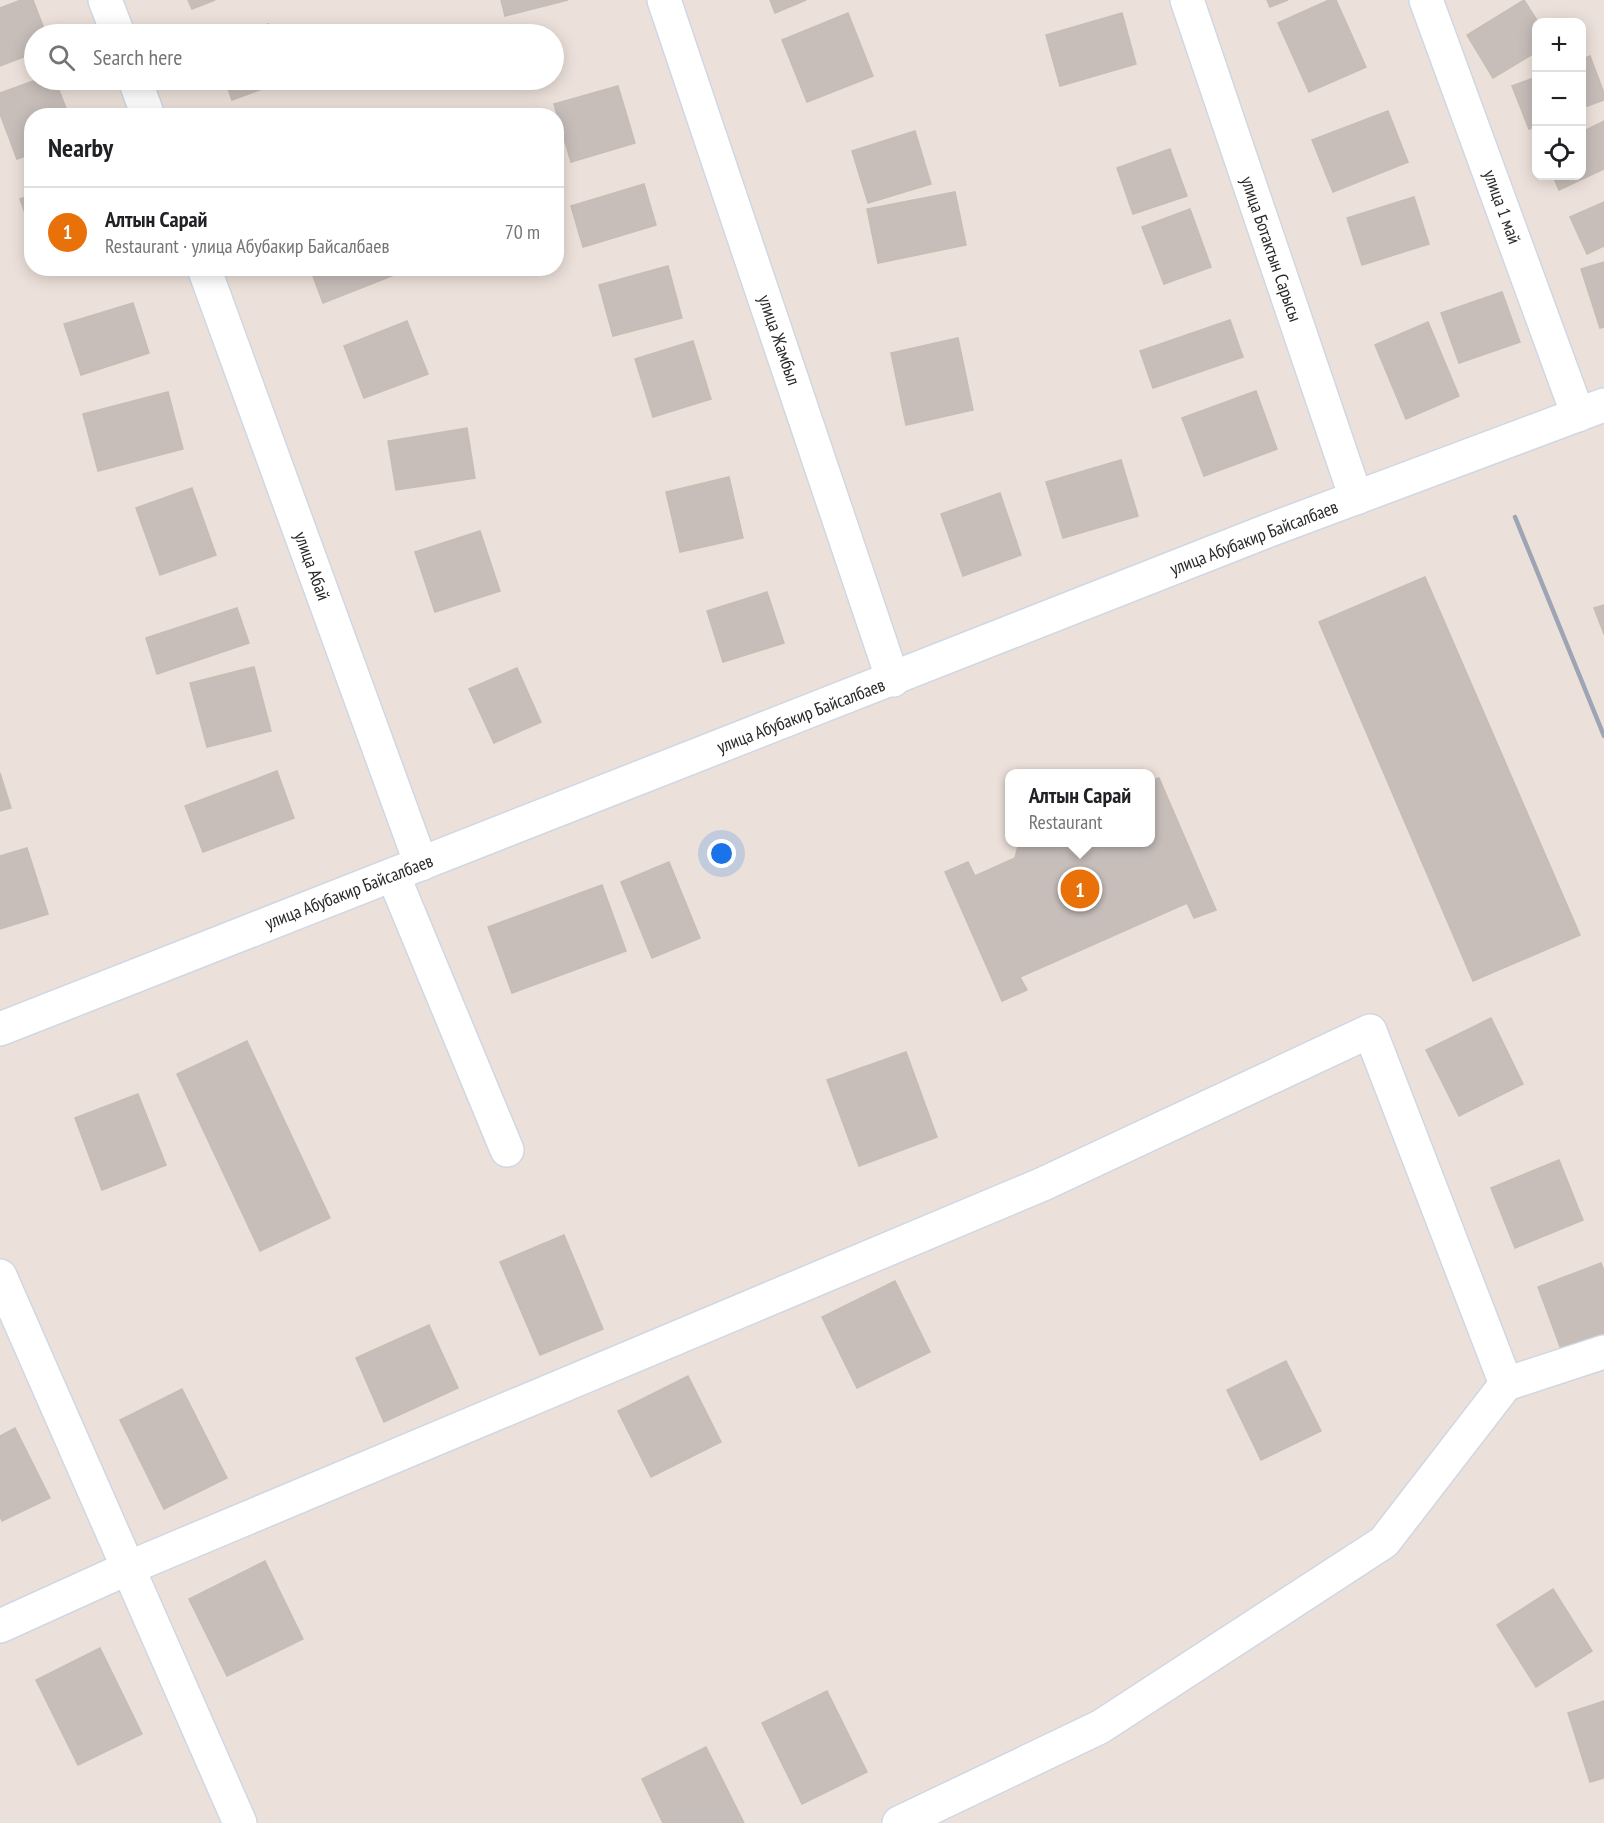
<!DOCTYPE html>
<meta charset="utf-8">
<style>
:root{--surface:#fff;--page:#f2f2f2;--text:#202124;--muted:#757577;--line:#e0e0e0;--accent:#0f766e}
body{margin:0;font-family:"PT Sans Narrow",sans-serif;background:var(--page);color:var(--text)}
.controls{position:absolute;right:18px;top:18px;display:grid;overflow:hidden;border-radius:12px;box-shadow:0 3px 15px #0003}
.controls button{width:54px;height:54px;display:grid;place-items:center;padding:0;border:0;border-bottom:2px solid var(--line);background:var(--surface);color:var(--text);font:30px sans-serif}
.you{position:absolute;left:722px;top:854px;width:21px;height:21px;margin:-15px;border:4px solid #fff;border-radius:50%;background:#1a73e8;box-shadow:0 0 0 9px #1a73e833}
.badge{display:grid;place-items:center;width:39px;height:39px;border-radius:50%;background:var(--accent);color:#fff;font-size:20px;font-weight:700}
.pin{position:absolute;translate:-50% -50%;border:3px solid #fff;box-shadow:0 2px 6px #0006}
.popup{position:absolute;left:1005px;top:769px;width:150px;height:78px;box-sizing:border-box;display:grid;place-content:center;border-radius:12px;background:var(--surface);filter:drop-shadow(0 2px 4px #0005);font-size:20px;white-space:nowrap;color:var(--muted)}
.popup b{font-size:22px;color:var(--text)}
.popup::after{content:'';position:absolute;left:50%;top:100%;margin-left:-12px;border:12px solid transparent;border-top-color:var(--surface)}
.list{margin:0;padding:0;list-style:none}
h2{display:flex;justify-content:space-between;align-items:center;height:78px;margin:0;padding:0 24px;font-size:26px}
h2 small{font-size:20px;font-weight:400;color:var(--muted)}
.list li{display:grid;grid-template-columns:39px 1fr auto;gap:18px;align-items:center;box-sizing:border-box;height:90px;padding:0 24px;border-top:2px solid var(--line)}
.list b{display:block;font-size:22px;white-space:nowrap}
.list p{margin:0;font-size:20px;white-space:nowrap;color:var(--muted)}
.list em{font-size:20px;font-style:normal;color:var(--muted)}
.icon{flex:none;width:33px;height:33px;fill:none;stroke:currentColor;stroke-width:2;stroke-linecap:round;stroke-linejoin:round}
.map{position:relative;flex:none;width:1604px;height:1823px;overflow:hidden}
.search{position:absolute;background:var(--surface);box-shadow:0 3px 15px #0003;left:24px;top:24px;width:540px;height:66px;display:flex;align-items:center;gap:15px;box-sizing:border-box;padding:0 21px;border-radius:33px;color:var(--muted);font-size:22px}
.panel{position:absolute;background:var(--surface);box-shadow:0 3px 15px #0003;left:24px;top:108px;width:540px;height:168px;border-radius:24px}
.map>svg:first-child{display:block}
</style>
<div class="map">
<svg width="1604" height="1823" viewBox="0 0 1604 1823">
<rect width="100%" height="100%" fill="#ece1da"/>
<g fill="#c7beba" stroke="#c7bdb4" stroke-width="1.5">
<path d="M21 0H33L46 34H34V53L0 66V8Z"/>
<path d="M188 0H215L192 9Z"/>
<path d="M501 0H568L505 16Z"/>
<path d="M770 0H806L775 13Z"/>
<path d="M1267 0H1288L1270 7Z"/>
<path d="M1329 0H1336L1366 67 1309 92 1278 23Z"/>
<path d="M1524 0 1538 22 1536 52 1493 78 1467 35Z"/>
<path d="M848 13 873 76 807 102 782 40Z"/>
<path d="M1122 13 1136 64 1060 86 1046 35Z"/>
<path d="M268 24 271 34H239Z"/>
<path d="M1590 56 1604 93V100L1582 108V59Z"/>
<path d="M1536 77V126L1529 129 1512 86Z"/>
<path d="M36 80H55L69 116H32V154L17 159 0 114V93Z"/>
<path d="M225 80H287L232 100Z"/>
<path d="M618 86 635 143 571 162 554 104Z"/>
<path d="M1388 111 1408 162 1333 192 1312 140Z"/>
<path d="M1604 121V169L1559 190 1553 176H1582V132Z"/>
<path d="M915 131 931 184 868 203 852 151Z"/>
<path d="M1170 149 1187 196 1133 214 1117 168Z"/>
<path d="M644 184 656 225 583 247 571 206Z"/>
<path d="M955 192 966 245 878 263 867 209Z"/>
<path d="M32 195V232L20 199Z"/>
<path d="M1414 197 1429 244 1362 265 1347 218Z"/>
<path d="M1604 202V246L1587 254 1570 217Z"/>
<path d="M1190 209 1211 267 1164 284 1142 227Z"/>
<path d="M1604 262V327L1600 328 1581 269Z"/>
<path d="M668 266 682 318 613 336 599 285Z"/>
<path d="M45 268H60L46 273Z"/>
<path d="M310 268H392L394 275 323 303Z"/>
<path d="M1502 292 1520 342 1459 363 1441 313Z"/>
<path d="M133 303 149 353 81 375 64 324Z"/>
<path d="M1230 320 1243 357 1153 388 1140 351Z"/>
<path d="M407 321 428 374 364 398 344 346Z"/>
<path d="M1428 322 1459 396 1406 419 1375 345Z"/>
<path d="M958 338 973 410 906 425 891 353Z"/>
<path d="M693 341 711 399 653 417 635 359Z"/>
<path d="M1256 391 1277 449 1204 476 1182 418Z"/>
<path d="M168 392 183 449 98 471 83 414Z"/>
<path d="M467 428 475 478 396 490 388 441Z"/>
<path d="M1121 460 1138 516 1063 538 1046 482Z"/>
<path d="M729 477 743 538 680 552 666 492Z"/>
<path d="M192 488 216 555 160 575 136 508Z"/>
<path d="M1000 493 1021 555 963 576 941 514Z"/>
<path d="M480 531 500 591 435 612 415 552Z"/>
<path d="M1425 577 1580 935 1473 981 1319 622Z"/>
<path d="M767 592 784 643 723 662 707 611Z"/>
<path d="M1604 605V634L1594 608Z"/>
<path d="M237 608 249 643 157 674 146 638Z"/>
<path d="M254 667 271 731 207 747 190 683Z"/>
<path d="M517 668 541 722 494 743 469 689Z"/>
<path d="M277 771 294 818 203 852 185 806Z"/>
<path d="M0 773 11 808 0 811Z"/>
<path d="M1159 778 1216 910 1194 918 1187 903 1020 977 1027 990 1002 1001 945 872 968 862 975 876 1015 858 1019 842H1150V781Z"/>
<path d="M27 848 48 914 0 929V856Z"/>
<path d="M669 862 700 938 652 958 621 882Z"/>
<path d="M602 885 626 951 512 993 488 927Z"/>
<path d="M1491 1018 1523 1084 1459 1116 1426 1050Z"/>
<path d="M247 1041 330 1218 260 1251 177 1074Z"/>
<path d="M906 1052 937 1137 859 1166 827 1080Z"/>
<path d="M138 1094 166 1165 102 1190 75 1118Z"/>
<path d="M1559 1160 1583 1220 1515 1248 1491 1188Z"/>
<path d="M564 1235 603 1329 540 1355 500 1262Z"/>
<path d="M1601 1263 1604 1271V1333L1561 1349 1538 1287Z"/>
<path d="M895 1281 930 1352 857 1388 822 1317Z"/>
<path d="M429 1325 458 1388 384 1422 356 1358Z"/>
<path d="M1286 1361 1321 1431 1261 1460 1227 1390Z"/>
<path d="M688 1376 721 1442 651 1477 618 1411Z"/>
<path d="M182 1389 227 1478 164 1509 120 1420Z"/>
<path d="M15 1428 50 1498 2 1521 0 1516V1436Z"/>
<path d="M265 1561 303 1639 227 1676 189 1599Z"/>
<path d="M1553 1589 1592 1651 1536 1687 1497 1625Z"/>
<path d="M100 1648 142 1734 78 1765 36 1680Z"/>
<path d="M827 1691 867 1772 802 1804 762 1723Z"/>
<path d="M1604 1701V1778L1590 1782 1568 1713Z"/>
<path d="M706 1747 744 1823H663L642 1779Z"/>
</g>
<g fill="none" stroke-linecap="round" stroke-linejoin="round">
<g stroke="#d0d7e2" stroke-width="36">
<g id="minor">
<path d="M105 0 118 34"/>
<path d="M664 0 893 680"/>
<path d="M1187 0 1356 498"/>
<path d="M1426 0 1578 415"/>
<path d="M135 80 148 116"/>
<path d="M204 268 421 864"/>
<path d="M393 875 507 1150"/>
<path d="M0 1029 1267 531 1604 405"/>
<path d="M0 1276 240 1823"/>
<path d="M0 1626 128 1568 1043 1184 1370 1031 1506 1384"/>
<path d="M899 1823 1100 1727 1384 1542 1506 1384 1604 1352"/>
</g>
</g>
<use href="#minor" stroke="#fff" stroke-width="33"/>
<path stroke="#9da5b4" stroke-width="4.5" d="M1515 517 1604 736"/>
</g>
<g text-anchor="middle" stroke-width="4.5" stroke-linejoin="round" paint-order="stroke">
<g font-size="18" fill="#292929" stroke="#fff">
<text transform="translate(1502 207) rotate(70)" y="6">улица 1 май</text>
<text transform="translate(1271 249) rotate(71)" y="6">улица Ботактын Сарысы</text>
<text transform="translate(779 340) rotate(71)" y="6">улица Жамбыл</text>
<text transform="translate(1254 538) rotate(-21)" y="6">улица Абубакир Байсалбаев</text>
<text transform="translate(312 566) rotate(70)" y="6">улица Абай</text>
<text transform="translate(801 716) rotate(-21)" y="6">улица Абубакир Байсалбаев</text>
<text transform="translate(349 892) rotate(-21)" y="6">улица Абубакир Байсалбаев</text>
</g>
</g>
</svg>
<div class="controls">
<button>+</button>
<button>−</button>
<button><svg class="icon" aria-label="locate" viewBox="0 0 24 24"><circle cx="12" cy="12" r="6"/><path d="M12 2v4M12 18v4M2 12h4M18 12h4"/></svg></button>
</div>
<div class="you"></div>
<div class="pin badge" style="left:1080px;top:889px;background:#e8710a">1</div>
<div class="popup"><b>Алтын Сарай</b>Restaurant</div>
<div class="search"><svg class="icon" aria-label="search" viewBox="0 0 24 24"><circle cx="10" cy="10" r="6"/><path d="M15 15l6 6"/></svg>Search here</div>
<section class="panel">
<h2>Nearby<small></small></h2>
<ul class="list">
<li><span class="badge" style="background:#e8710a">1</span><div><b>Алтын Сарай</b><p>Restaurant · улица Абубакир Байсалбаев</p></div><em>70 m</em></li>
</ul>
</section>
</div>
